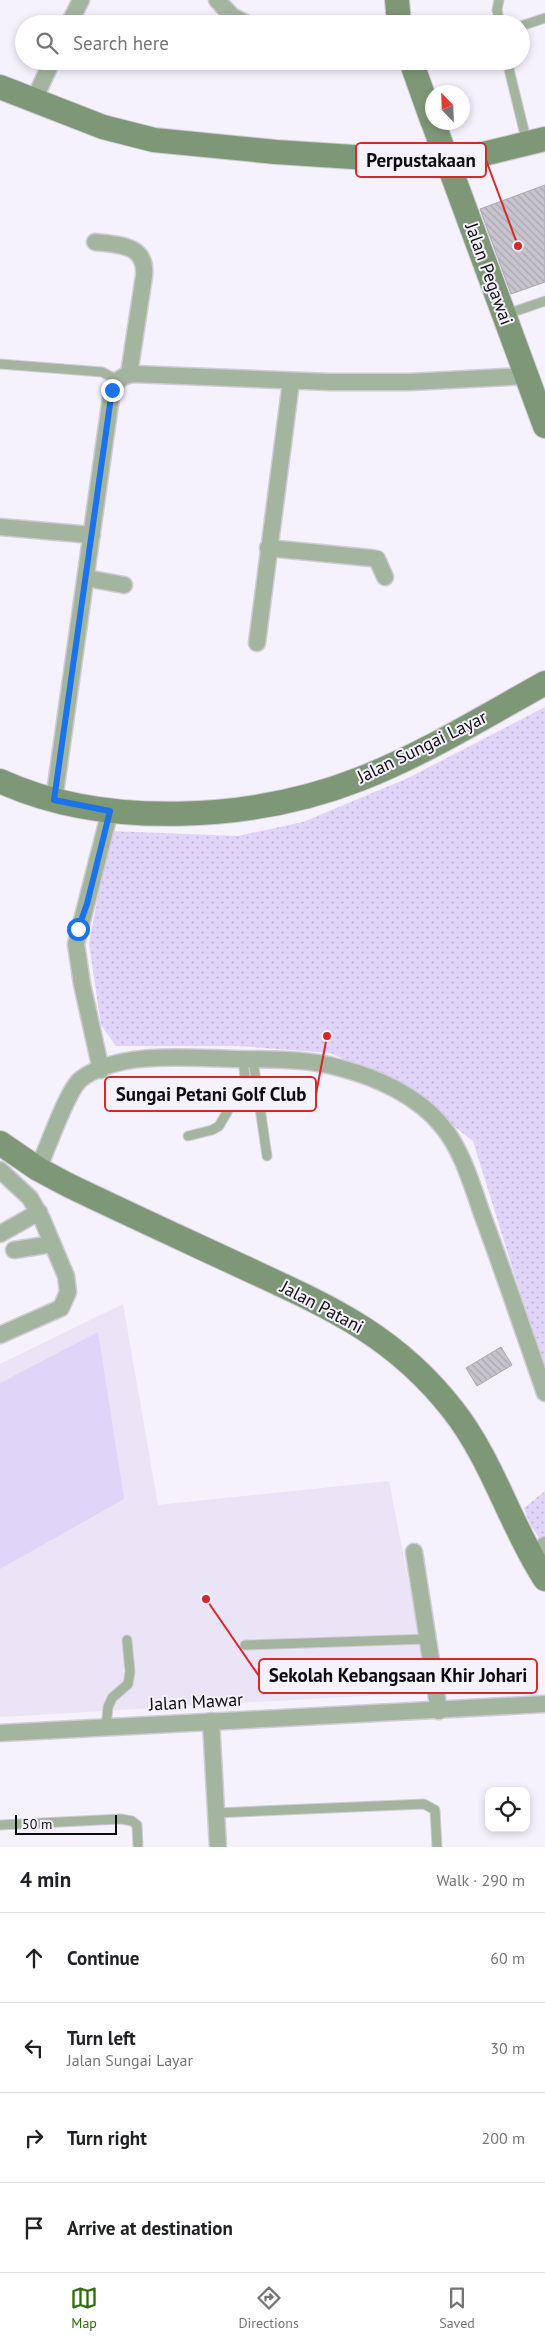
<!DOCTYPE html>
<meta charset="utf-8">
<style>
:root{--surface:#fff;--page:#f6f6f6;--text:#202124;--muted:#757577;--line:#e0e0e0;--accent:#2d6e06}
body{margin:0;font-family:"PT Sans",sans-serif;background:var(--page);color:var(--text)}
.controls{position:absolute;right:15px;bottom:15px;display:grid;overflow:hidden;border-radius:10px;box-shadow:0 2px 8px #0003}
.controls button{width:45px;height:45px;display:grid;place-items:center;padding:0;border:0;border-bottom:1px solid var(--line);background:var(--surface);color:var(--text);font:25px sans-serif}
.compass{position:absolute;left:425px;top:85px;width:45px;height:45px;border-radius:50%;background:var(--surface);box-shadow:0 2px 8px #0003;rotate:337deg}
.scale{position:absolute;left:15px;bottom:12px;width:102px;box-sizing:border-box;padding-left:5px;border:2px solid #0d0c0f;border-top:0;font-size:14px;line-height:18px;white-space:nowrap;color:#0d0c0f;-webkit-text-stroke:4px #f5f1fd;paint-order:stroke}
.stop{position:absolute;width:15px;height:15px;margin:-11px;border:4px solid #1a73e8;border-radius:50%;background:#fff}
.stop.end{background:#1a73e8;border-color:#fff;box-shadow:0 1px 5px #0008}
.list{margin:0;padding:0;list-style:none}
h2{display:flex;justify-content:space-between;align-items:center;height:65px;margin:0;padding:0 20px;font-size:21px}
h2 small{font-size:16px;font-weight:400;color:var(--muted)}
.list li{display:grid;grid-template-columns:32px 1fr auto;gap:15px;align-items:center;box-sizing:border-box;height:90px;padding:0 20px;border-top:1px solid var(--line)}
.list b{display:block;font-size:19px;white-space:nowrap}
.list p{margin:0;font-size:16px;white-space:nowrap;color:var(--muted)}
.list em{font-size:16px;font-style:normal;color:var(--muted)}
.icon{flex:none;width:28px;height:28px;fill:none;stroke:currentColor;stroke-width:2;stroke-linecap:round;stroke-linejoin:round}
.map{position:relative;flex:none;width:545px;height:1847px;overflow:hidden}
.search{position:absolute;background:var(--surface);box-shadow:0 2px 8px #0003;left:15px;right:15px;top:15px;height:55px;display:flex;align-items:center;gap:12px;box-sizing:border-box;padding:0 18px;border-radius:28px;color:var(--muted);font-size:19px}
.sheet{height:425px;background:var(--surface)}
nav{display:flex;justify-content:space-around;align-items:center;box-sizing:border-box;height:70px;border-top:1px solid var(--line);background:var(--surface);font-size:14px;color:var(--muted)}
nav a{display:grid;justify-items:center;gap:2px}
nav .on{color:var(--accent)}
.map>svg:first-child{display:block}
</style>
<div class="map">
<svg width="545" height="1847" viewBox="0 0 545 1847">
<defs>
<pattern id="grass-dots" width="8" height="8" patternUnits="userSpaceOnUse" patternTransform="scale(1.25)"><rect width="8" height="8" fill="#e1d4f9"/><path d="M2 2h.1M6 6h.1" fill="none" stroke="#c0b5d4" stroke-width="1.8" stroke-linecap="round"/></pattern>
<pattern id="building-back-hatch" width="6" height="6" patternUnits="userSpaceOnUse" patternTransform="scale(1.25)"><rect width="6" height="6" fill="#c7c4ce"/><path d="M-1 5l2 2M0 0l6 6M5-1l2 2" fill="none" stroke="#aaa7b0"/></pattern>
</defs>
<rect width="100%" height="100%" fill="#f5f1fd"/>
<path fill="#eae4f6" d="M123 1304 158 1505 389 1481 430 1692 0 1717V1364Z"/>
<g fill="url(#grass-dots)">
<path d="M545 707V1373L473 1141 396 1082 330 1053 239 1046H116L101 1025 89 944 110 831 238 836 303 822 408 778Z"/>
<path d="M545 1491V1547L530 1524 524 1508Z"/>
</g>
<path fill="#e1d4f9" d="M98 1332 124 1499 0 1569V1383Z"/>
<g fill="url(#building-back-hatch)" stroke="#aba8b2">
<path d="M545 185V282L511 294 480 209Z"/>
<path d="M501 1347 512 1365 477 1386 466 1368Z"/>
</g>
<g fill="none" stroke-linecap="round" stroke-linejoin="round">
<g stroke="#d0ccd7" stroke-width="11">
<g id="lane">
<path d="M499 0 497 10 500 24"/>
<path d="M521 26 545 18"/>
<path d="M507 61 527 143"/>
<path d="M504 315 545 301"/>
<path d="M0 364 102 372 118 380"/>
<path d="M253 1060 267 1156"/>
<path d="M188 1136 212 1130 219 1126 243 1085 245 1077 243 1060"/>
<path d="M245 1645 427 1639"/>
<path d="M106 1727 108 1707 112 1698 128 1684 130 1672 127 1640"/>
<path d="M216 1813 424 1804 435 1810 437 1847"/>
<path d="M0 1825 121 1819 132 1821 137 1825 138 1847"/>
</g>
</g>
<g stroke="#d0ccd7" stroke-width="19">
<g id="street">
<path d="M217 0 232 16 247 24"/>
<path d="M69 24 81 0"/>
<path d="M34 100 52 61"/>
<path d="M95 242C119 245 147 244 144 276L129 374"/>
<path d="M0 527 92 535"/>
<path d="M268 548 371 558 377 559 385 577"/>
<path d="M86 578 124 585"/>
<path d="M257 643 291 382"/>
<path d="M54 800 112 390C116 380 123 375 134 374L330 382H410L527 376"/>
<path d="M101 1070 82 984 76 944 110 811"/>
<path d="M38 1169C47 1150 67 1090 81 1079 119 1050 191 1058 236 1059 270 1060 306 1058 340 1068 376 1077 418 1096 442 1126 462 1150 472 1185 482 1214 504 1273 524 1333 545 1393"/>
<path d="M0 1170 30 1198 42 1219 66 1276 68 1292 61 1308 0 1335"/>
<path d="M0 1234 39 1212"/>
<path d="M14 1250 52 1244"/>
<path d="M414 1552 439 1711"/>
<path d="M532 1558 545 1545"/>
<path d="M211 1721 218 1847"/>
<path d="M0 1733 545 1704"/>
</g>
</g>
<g stroke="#d0ccd7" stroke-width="26">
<g id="secondary">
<path d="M397 0 399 24"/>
<path d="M411 61 432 120"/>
<path d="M0 87 103 127 154 140 276 152 431 162 471 157 545 139"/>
<path d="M433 122 545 426"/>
<path d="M0 781C105 829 253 821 360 779 424 754 484 717 545 683"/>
<path d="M0 1143 38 1169 68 1185C126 1213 185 1240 243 1267 327 1306 394 1334 453 1410 493 1461 510 1525 545 1579"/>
</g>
</g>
<use href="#lane" stroke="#a4b59f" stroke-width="9"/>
<use href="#street" stroke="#a4b59f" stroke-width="16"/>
<use href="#secondary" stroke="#7e9776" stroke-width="24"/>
</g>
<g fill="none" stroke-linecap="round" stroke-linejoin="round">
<path stroke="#1a73e8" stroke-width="6" d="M78 929 87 904 110 811 54 800 112 390"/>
</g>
<g text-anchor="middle" stroke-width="4" stroke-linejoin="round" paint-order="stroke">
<g font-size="18" fill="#0d0c0f" stroke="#f5f1fd">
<text transform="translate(489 274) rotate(70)" y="6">Jalan Pegawai</text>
<text transform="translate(422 747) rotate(-26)" y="6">Jalan Sungai Layar</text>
<text transform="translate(322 1307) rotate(28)" y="6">Jalan Patani</text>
<text transform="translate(196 1702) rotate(-3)" y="6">Jalan Mawar</text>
</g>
</g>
<path fill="none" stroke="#d62828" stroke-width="2" d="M518 246L486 160M327 1036L316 1094M206 1599L259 1676"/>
<g fill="#d62828" stroke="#f5f1fd" stroke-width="2">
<circle cx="518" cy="246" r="5"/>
<circle cx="327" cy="1036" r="5"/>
<circle cx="206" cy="1599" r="5"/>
</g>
<g fill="#f5f1fd" stroke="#d62828" stroke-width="2">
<rect x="356" y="143" width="130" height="34" rx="5"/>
<rect x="105" y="1077" width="211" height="34" rx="5"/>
<rect x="259" y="1659" width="278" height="34" rx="5"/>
</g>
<g font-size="19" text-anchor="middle" font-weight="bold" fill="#0d0c0f">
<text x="421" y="167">Perpustakaan</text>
<text x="211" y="1101">Sungai Petani Golf Club</text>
<text x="398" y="1682">Sekolah Kebangsaan Khir Johari</text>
</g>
</svg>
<div class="controls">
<button><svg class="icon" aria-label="locate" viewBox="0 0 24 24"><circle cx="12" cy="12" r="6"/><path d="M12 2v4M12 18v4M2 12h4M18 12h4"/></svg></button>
</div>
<svg class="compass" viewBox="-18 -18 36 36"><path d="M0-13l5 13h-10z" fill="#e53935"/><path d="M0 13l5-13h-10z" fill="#757577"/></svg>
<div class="scale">50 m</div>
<div class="stop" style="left:78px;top:929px"></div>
<div class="stop end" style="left:112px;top:390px"></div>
<div class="search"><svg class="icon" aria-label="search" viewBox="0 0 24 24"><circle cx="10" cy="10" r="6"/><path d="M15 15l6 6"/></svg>Search here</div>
</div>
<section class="sheet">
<h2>4 min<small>Walk · 290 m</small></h2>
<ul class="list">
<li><svg class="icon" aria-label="ahead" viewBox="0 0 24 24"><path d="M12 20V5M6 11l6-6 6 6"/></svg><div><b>Continue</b></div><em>60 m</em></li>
<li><svg class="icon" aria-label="left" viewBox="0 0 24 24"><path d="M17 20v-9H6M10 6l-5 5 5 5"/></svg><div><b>Turn left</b><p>Jalan Sungai Layar</p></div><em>30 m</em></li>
<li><svg class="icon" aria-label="right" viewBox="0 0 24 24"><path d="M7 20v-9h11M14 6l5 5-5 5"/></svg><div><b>Turn right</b></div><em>200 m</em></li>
<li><svg class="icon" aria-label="arrive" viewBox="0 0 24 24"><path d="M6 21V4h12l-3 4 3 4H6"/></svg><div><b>Arrive at destination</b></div></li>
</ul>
</section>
<nav>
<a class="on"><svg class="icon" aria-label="map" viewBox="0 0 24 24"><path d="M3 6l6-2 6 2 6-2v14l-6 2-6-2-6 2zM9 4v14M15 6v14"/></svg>Map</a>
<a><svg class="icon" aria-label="directions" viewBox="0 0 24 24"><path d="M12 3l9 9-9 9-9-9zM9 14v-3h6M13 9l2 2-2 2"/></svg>Directions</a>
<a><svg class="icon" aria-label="saved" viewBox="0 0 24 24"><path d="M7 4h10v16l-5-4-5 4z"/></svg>Saved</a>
</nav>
